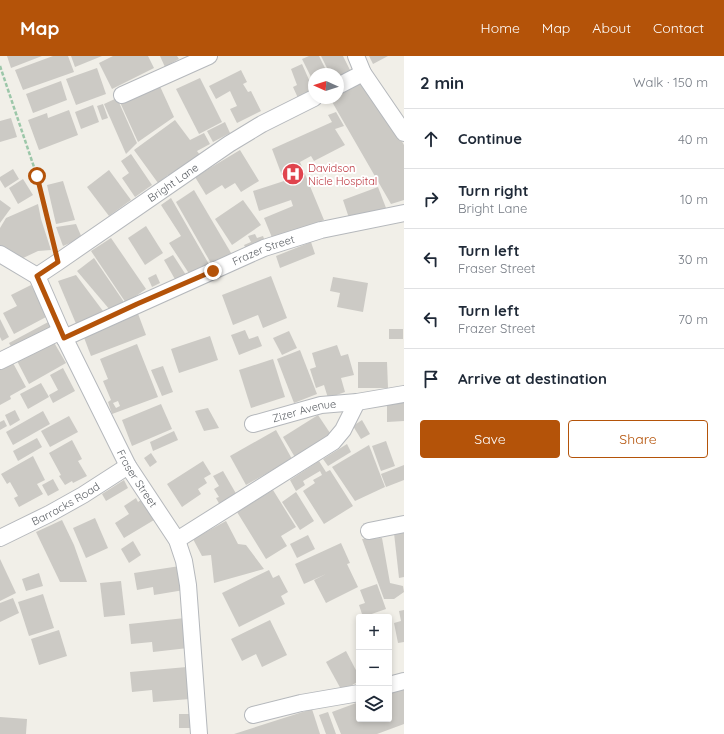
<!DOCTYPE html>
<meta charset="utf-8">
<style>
:root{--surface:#fff;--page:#f6f6f7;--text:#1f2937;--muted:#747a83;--line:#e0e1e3;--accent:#b45309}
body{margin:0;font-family:Quicksand,sans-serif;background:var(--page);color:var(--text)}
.controls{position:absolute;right:12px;bottom:12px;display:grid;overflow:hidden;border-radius:4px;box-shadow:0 2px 6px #0003}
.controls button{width:36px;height:36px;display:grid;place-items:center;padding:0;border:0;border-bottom:1px solid var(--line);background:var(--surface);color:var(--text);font:20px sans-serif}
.compass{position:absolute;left:308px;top:12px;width:36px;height:36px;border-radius:50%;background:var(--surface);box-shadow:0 2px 6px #0003;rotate:273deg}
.stop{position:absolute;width:12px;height:12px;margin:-9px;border:3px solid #b45309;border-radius:50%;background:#fff}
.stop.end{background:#b45309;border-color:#fff;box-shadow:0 1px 4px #0008}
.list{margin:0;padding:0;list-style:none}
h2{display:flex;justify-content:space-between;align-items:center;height:52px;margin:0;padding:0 16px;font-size:17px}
h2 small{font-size:13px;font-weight:400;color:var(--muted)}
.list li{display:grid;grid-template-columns:26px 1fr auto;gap:12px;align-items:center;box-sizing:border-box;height:60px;padding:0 16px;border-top:1px solid var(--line)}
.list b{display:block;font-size:15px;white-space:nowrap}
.list p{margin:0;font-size:13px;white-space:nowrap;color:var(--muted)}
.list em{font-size:13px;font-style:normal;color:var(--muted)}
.actions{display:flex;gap:8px;padding:12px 16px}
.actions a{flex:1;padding:9px 0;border:1px solid var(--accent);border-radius:4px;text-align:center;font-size:14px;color:var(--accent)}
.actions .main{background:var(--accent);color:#fff}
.icon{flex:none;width:22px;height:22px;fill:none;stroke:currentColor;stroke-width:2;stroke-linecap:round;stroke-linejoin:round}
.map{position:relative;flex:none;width:404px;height:678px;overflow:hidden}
header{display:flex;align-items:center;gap:24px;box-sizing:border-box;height:56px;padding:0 20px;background:var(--accent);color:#fff}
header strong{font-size:19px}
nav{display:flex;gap:22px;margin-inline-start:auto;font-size:14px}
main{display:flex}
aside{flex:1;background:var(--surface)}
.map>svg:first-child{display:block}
</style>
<header>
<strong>Map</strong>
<nav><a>Home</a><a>Map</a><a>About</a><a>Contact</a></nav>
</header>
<main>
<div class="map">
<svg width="404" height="678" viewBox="0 0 404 678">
<rect width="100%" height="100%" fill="#f1efe8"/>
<g fill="#cccac5" fill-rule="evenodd">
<path d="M7 0H42L11 12Z"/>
<path d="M53 0H68L74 16 23 34 15 14Z"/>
<path d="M71 0H102L75 11Z"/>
<path d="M113 0H148L154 12 112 33 99 7Z"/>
<path d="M160 0H177L179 3 165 11Z"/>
<path d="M309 0H319L328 18H314V27L302 3Z"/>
<path d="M321 0H343L350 14 338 21V18H330Z"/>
<path d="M369 0H388L373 8Z"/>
<path d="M302 8 314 35 298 42 293 31 297 29 291 13Z"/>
<path d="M97 12 106 38 76 49 66 23Z"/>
<path d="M241 14 247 26 243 28 248 36 251 35 261 55 237 67 230 53 237 50 230 35 216 43 209 30Z"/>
<path d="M200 22 222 66 199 78 176 33Z"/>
<path d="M366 24 404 89V144L391 148 331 44 334 42H338V40Z"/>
<path d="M61 25 67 44 33 57 26 38Z"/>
<path d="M158 26 174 61 138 86 119 44Z"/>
<path d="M117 42 137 87 126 98 104 48Z"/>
<path d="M103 48 108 62 102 64 97 50Z"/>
<path d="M93 49 99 66 81 73 75 56Z"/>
<path d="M69 54 78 79 39 94 28 64 47 57 48 62Z"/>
<path d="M336 56 344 70 335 73 345 89 314 105 311 100 300 106 324 164 273 184 264 162 293 150 291 144 259 155 253 135 284 125 272 93 332 66 328 59Z"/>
<path d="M11 62 17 81 0 86V65Z"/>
<path d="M175 64 190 84 204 77 210 88 197 95 200 99 170 121 168 119 158 127 134 94Z"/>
<path d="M225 66 230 77 213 86 207 75Z"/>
<path d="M240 94 259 125 241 136 235 127 225 133 222 129 206 139 195 121Z"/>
<path d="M131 98 152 129 135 141 122 122 129 117 121 105Z"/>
<path d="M13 113 19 123 5 132 0 124V121Z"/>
<path d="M109 114 131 144 109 160 87 131Z"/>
<path d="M23 123 33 139 18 148 9 132Z"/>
<path d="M63 125 75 164 56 168 47 129Z"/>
<path d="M378 131 386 152 350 165 343 144Z"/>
<path d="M194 134 234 202 212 209 176 146Z"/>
<path d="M171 142 210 210 190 219 169 187 181 180 161 149Z"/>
<path d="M0 144 11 152 0 167Z"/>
<path d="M243 144 261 169 232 189 215 163Z"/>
<path d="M38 148 41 163 51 194 38 195 21 203 0 190V172L6 162Z"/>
<path d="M76 168 82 182 63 190 56 171Z"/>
<path d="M146 170 163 197 145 209 128 182Z"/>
<path d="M255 178 257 182 263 180 266 188 247 195 244 189 251 186 248 180Z"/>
<path d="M111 182 146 233 126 247 91 195Z"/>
<path d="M311 186 315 198 280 212 276 200Z"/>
<path d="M173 199 186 219 176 225 164 204Z"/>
<path d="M94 202 126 249 110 254 77 215Z"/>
<path d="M156 218 160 227 152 231 148 222Z"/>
<path d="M76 219 106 259 77 270 58 225Z"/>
<path d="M271 220 287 262 263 272 258 259 233 269 222 239Z"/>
<path d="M333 221 368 227 363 256 337 251 340 237 330 235Z"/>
<path d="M31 229 48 260 14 278 3 257 17 250 11 239Z"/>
<path d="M137 255 146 279 91 300 83 279Z"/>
<path d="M0 263 9 281 2 285 0 281Z"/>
<path d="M52 264 55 270 14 296 9 287Z"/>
<rect x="389" y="273" width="14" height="10"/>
<path d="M245 274 249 283 258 280 262 290 239 299 231 279Z"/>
<path d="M289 275 297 292 282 299 273 282Z"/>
<path d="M210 280 218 304 179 317 171 293Z"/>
<path d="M52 283 66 307 29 328 16 303Z"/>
<path d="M137 288 158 341 112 358 108 346 111 344 103 325 108 323 100 303ZM118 345 120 350 116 352 113 347Z"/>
<path d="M337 289 341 300 348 298 354 319 341 322 345 336 328 342 324 329 316 332 310 313 316 311 312 297Z"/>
<path d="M300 294 317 338 294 347 277 303Z"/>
<path d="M273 303 285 341 251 352 239 314Z"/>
<path d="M358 306H387L388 332H358Z"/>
<path d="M13 307 26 331 10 340 11 343 0 349V314Z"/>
<path d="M163 310 173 336 162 340 151 314Z"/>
<path d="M63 312 75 335 53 347 49 339 58 334 50 319Z"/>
<path d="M41 327 49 341 28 353 20 338Z"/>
<path d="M404 342V365L387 366V343Z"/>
<path d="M161 348 172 373 132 390 122 364Z"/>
<path d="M208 352 219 372 204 375 195 355Z"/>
<path d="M15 354 20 364 10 370 5 359Z"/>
<path d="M43 355 50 368 13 389 6 376Z"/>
<path d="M318 359 332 380 296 403 283 381Z"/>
<path d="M69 360 78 376 50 391 41 375Z"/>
<path d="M4 364 7 370 0 374V366Z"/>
<path d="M362 364 370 378 361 383 353 370Z"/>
<path d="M276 374 292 403 246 429 230 400Z"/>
<path d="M174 375 178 384 153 395 150 386Z"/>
<path d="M37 382 42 391 18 405 13 395Z"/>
<path d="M72 384 82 403 78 405 87 420 73 427 72 425 65 429 59 420 61 419 49 397Z"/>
<path d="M386 385 395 410 381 415 372 390Z"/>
<path d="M347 388 351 396 328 410 323 403Z"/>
<path d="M369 389 385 431 355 445 332 411Z"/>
<path d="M151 397 157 406 150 411 144 402Z"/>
<path d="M33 400 45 424 37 428 43 438 19 451 14 442 18 440 10 426 7 428 1 418Z"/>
<path d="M203 405 211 418 204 422 207 427 198 433 201 438 182 451 167 428Z"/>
<path d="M319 405 326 416 330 414 353 450 324 468 303 435 315 427 313 424 322 419 320 415 303 425 305 429 296 435 290 424Z"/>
<path d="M404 409V424L386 431 381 418Z"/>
<path d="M223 415 238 441 221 451 216 442 219 441 214 433 219 430 213 420Z"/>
<path d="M53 423 59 434 48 440 42 429Z"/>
<path d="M124 424 128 432 106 445 102 438Z"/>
<path d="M273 434 296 471 281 480 287 490 266 503 237 456Z"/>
<path d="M296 436 314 465 300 474 282 446Z"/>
<path d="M136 442 138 446 142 443 154 464 124 482 115 467 129 458 124 450Z"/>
<path d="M95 462 108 492 86 502 73 472Z"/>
<path d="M62 464 74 489 87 526H60L36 476Z"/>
<path d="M226 465 238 488 246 489 264 513 214 527 211 499 202 500 193 483Z"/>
<path d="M404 476V521L399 522 394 477Z"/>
<path d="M308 479 315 493 297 502 290 488Z"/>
<path d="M382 482 390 527 403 530 404 536 394 543H384L362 483Z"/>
<path d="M133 485 141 499 129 507 121 493Z"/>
<path d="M341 487 350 507 347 508 358 531 326 547 314 524 326 518 304 528 295 508Z"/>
<path d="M0 503 16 537 0 545Z"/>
<path d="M180 510 184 534 154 539 153 531 137 534 134 517Z"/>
<path d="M269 514 273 522 279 519 288 536 281 540 285 548 239 571 222 537Z"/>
<path d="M39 517 43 530 26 535 22 523Z"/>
<path d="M121 525 125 559 104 561 100 527Z"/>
<path d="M377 528 386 553 363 561 359 549 365 547 360 534Z"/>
<path d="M43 538 54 572 29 580 18 546Z"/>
<path d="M13 542 19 557 0 566V547Z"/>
<path d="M404 554V586L398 587 394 567 401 565 399 555Z"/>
<path d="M185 562 188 592 153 596 152 586 131 588 129 568Z"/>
<path d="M270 564 287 599 262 611 256 598 242 605 231 583Z"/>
<path d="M59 574 67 600 39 609 31 583Z"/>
<path d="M346 595 359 620V625L342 635 326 606Z"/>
<path d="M187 611 190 643 153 646 152 634 132 636 130 616Z"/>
<path d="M404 629V668L377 678H341L332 656 359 646V663H389V635Z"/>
<path d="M312 653 320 678H234Z"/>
<path d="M328 656 336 678H326L319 659Z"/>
<rect x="179" y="658" width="13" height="14"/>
<path d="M0 661 27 663 26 678H0Z"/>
</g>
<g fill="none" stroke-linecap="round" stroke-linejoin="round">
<g stroke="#b5b8bc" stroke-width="18">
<g id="minor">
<path d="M356 0 363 17 404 77"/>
<path d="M338 30 363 17"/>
<path d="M122 39 209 0"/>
<path id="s1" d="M0 198 37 220 61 275 128 410 177 484 184 505 188 529 199 678"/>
<path id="s2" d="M37 220 58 206 229 88 262 68 314 42"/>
<path id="s3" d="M64 282 264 192 321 174 404 157"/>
<path d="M0 305 61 275"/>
<path id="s4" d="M253 368 321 349 357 346 404 338"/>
<path d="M369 475 404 468"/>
<path id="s5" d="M0 482 49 458 83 439 128 410"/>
<path d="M177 484 333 386 343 374 357 346"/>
<path d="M389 629 404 625"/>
<path d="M253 659 301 647 359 637"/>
</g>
</g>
<path stroke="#9cc7a9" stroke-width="2.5" stroke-dasharray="4 2" stroke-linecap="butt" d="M0 10 37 120 54 190"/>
<use href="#minor" stroke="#fff" stroke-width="16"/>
</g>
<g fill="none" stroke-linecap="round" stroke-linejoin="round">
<path stroke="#b45309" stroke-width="5" d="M37 120 58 206 37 220 64 282 137 248 213 215"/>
</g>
<defs>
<g id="hospital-disc" transform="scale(1.15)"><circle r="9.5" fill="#e0444e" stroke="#fff"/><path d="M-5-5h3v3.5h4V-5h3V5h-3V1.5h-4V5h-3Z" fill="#fff"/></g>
</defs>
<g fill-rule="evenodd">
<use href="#hospital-disc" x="293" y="118"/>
</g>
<g text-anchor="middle" stroke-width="4" stroke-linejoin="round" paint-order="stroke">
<g font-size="11" fill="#be3a42" stroke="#fff" text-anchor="start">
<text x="308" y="116">Davidson<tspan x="308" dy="13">Nicle Hospital</tspan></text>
</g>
<g font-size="11" fill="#5f6368" stroke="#fff">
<text dy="4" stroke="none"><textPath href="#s2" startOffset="165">Bright Lane</textPath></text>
<text dy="4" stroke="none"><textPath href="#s3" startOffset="218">Frazer Street</textPath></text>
<text dy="4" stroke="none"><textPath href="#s4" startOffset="53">Zizer Avenue</textPath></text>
<text dy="4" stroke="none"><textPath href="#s1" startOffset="269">Fraser Street</textPath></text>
<text dy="4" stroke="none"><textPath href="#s5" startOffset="74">Barracks Road</textPath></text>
</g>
</g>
</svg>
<div class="controls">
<button>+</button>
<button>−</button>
<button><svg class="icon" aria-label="layers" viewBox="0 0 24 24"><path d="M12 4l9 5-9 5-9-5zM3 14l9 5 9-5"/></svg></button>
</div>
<svg class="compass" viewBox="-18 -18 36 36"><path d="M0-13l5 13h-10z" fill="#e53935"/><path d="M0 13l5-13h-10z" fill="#747a83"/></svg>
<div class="stop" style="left:37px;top:120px"></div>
<div class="stop end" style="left:213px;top:215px"></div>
</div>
<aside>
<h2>2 min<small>Walk · 150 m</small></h2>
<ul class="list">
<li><svg class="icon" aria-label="ahead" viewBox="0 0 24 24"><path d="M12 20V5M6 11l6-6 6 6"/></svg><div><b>Continue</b></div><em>40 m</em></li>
<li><svg class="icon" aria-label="right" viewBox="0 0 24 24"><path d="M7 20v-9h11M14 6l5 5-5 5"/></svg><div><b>Turn right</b><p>Bright Lane</p></div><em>10 m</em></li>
<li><svg class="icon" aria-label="left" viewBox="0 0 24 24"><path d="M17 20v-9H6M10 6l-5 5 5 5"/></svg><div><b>Turn left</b><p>Fraser Street</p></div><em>30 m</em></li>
<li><svg class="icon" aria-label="left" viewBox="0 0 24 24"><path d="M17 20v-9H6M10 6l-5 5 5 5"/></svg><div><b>Turn left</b><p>Frazer Street</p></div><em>70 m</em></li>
<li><svg class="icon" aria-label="arrive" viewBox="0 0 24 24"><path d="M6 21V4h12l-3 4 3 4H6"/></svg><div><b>Arrive at destination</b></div></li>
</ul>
<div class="actions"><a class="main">Save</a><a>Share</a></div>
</aside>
</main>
